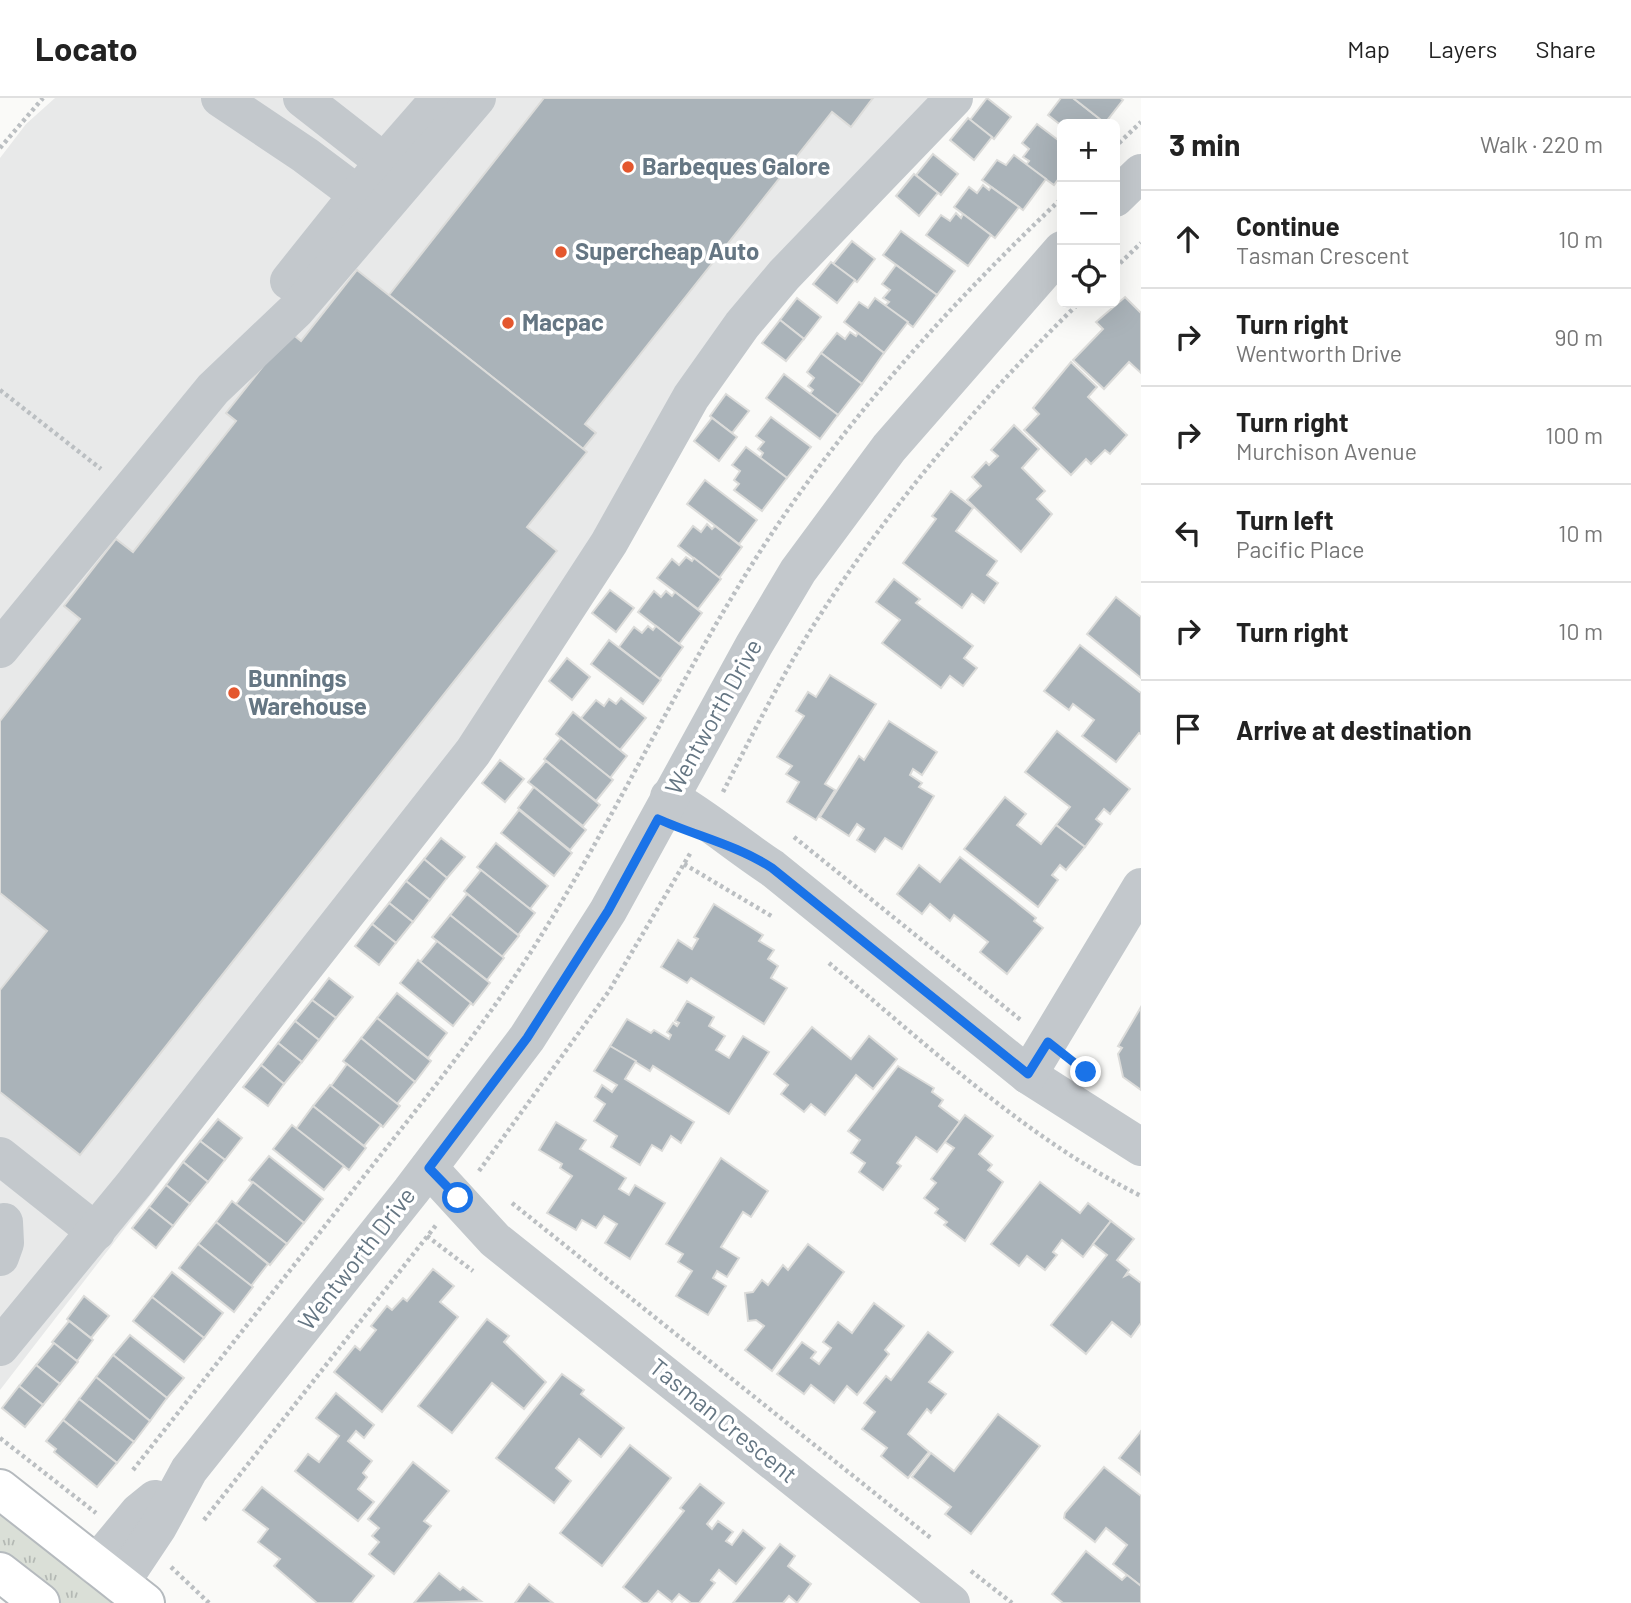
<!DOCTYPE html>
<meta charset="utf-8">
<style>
:root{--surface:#fff;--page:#f6f6f6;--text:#222;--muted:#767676;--line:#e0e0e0}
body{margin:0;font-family:Barlow,sans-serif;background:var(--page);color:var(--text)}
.controls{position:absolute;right:21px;top:21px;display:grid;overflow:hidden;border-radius:10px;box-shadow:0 7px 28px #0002}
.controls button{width:63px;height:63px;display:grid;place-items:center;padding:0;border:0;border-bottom:2px solid var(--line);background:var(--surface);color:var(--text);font:35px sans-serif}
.stop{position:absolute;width:21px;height:21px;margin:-16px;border:5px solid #1a73e8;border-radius:50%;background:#fff}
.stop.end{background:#1a73e8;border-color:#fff;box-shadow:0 2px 7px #0008}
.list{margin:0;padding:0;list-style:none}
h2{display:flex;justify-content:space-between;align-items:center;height:91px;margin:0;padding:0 28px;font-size:30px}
h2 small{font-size:23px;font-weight:400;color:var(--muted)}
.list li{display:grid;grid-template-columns:46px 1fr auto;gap:21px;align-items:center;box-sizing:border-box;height:98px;padding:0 28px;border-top:2px solid var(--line)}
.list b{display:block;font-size:26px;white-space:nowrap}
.list p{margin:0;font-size:23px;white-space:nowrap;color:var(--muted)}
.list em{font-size:23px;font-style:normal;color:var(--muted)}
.icon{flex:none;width:38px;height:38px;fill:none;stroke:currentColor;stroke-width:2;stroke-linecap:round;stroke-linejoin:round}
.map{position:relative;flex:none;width:1141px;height:1505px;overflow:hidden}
header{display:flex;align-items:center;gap:42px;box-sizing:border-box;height:98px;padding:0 35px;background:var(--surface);border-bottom:2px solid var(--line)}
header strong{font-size:33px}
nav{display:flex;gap:38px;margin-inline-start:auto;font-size:24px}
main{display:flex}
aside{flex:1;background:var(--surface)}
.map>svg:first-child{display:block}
</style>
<header>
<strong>Locato</strong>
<nav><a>Map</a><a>Layers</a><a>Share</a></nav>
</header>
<main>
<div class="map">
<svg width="1141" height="1505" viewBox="0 0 1141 1505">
<defs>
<pattern id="grass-tufts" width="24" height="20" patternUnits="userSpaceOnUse" patternTransform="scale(1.75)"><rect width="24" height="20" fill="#dadfd7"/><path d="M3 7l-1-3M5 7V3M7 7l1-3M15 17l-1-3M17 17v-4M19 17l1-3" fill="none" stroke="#b4b9b4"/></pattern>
</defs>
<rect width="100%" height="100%" fill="#fafaf8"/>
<path fill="#e8e9e9" d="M55 0H973L839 141 754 238 332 862 0 1292V60L26 26Z"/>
<path fill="url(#grass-tufts)" d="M0 1413 117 1505H55L0 1462Z"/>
<g fill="#aab3b9" stroke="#dcdcda" stroke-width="2">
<path d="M544 0H873L851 29 832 14 585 326 596 335 583 351 389 197Z"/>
<path d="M987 0 1011 19 994 41 970 22Z"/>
<path d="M1061 0H1073L1105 25 1062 28 1048 17Z"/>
<path d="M1073 0H1120L1123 2 1105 25Z"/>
<path d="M968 20 992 39 974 62 950 42Z"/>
<path d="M1037 26 1062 45V76L1054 87 1026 67 1029 63 1023 59 1029 51 1022 45Z"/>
<path d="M933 56 958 76 941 97 916 77Z"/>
<path d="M1014 57 1046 81 1023 112 982 82 997 62 1006 67Z"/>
<path d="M914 76 938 95 919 118 896 98Z"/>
<path d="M983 87 989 92 991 89 1019 109 995 140 954 109 969 89 977 95Z"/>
<path d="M956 115 961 120 963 116 991 137 968 168 926 137 941 117 950 123Z"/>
<path d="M901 133 955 173 937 197 883 157Z"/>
<path d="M852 143 875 161 857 184 833 166Z"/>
<path d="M831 164 855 182 837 205 813 186Z"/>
<path d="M896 167 937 197 913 229 885 208 889 204 883 200 890 192 882 186Z"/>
<path d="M357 172 587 354 527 429 557 453 80 1057 0 994V892L47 833 0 795V623L80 521 64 508 116 441 133 454 236 323 226 315 290 234 301 243Z"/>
<path d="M1125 199 1141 215V275L1129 264 1104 291 1073 262 1103 231 1096 224Z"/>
<path d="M797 200 821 219 804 241 780 222Z"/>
<path d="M875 200 908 224 884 255 844 224 859 204 868 210Z"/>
<path d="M780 222 804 241 786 263 762 245Z"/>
<path d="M850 234 856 238 858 235 884 255 862 286 821 255 837 235 845 241Z"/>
<path d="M821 255 862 286 838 317 810 296 813 292 808 288 814 280 807 274Z"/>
<path d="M1071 264 1097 289 1088 299 1127 337 1110 356 1105 352 1091 366 1086 361 1071 377 1024 332 1039 316 1033 310Z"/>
<path d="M784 276 838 317 820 341 766 300Z"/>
<path d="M726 296 749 313 732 335 710 318Z"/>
<path d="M771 319 811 349 787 380 760 360 763 355 758 351 764 344 756 338Z"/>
<path d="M712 320 737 339 719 363 694 343Z"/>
<path d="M1014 327 1039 351 1022 370 1045 393 1037 401 1052 416 1021 454 967 402 981 388 972 379 986 364 989 367 998 358 991 352Z"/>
<path d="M746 349 787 380 762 413 734 392 739 386 734 382 740 373 732 367Z"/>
<path d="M705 382 757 422 739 446 687 406Z"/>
<path d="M951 393 973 410 956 433 997 463 987 477 998 485 984 505 972 496 962 510 903 465 936 421 932 418Z"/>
<path d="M707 426 712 431 715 428 742 449 719 480 678 448 693 428 701 434Z"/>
<path d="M686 459 692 463 694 460 721 481 698 511 657 480 672 461 679 467Z"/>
<path d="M894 481 920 501 916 505 973 548 964 560 977 570 963 588 950 578 941 590 882 545 900 522 876 504Z"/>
<path d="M610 492 634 510 616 534 592 515Z"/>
<path d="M654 493 661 499 666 493 672 498 675 494 702 515 679 546 638 514Z"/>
<path d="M1116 499 1141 519V580L1087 536Z"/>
<path d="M648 528 653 532 656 528 683 549 660 581 619 549 634 529 642 535Z"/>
<path d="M609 542 661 582 643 606 591 566Z"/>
<path d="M1080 547 1141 595V636L1139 635 1116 664 1082 638 1094 622 1073 606 1069 612 1044 593Z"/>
<path d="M567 560 590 579 572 602 549 583Z"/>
<path d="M830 577 876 606 825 686 835 692 816 722 787 704 799 684 786 676 792 668 777 659 804 618 796 613 808 594 816 599Z"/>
<path d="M621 600 646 620 620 652 581 620 596 602 604 608 609 601 616 606Z"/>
<path d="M573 614 627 658 610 680 556 636Z"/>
<path d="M889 623 937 654 922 677 913 671 910 677 922 685 919 689 934 698 902 751 885 740 875 754 857 742 864 731 857 726 849 738 820 719 859 658 864 662Z"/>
<path d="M1057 633 1130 691 1110 716 1104 711 1096 721 1102 726 1085 749 1056 727 1070 709 1025 674Z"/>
<path d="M561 640 613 682 596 703 544 661Z"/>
<path d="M500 662 524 681 505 704 482 685Z"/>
<path d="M546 663 600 707 583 728 528 684Z"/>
<path d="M534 689 586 732 570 752 518 710Z"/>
<path d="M1005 699 1026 716 1017 727 1041 746 1056 727 1085 749 1066 772 1060 767 1052 777 1058 782 1038 809 964 751Z"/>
<path d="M519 712 572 755 554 778 501 735Z"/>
<path d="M441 740 465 759 447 780 424 761Z"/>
<path d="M496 745 548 788 530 811 477 769Z"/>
<path d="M960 759 1036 820 1034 823 1043 830 1007 876 980 854 988 844 954 817 950 823 930 806 922 816 897 796 919 767 940 784Z"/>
<path d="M424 761 447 780 430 802 406 783Z"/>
<path d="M481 772 535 815 518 837 464 793Z"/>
<path d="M406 783 430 802 413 824 389 805Z"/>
<path d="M467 796 519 838 502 859 450 817Z"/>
<path d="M389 805 413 824 396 845 372 826Z"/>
<path d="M714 806 763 837 759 843 774 852 768 861 778 868 771 880 787 890 764 926 691 880 687 885 661 869 678 842 692 851 698 841 694 839Z"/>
<path d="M450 817 504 860 487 882 432 839Z"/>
<path d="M372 826 396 845 379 867 355 848Z"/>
<path d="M437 843 490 885 473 907 420 864Z"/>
<path d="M418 862 471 905 453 928 400 885Z"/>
<path d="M329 880 353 899 336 920 312 902Z"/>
<path d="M397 895 447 935 428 960 377 920Z"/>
<path d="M312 902 336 920 319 942 295 923Z"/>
<path d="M687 903 714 919 709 928 725 938 716 952 729 960 743 938 769 954 729 1016 653 968 650 973 610 948 627 921 651 935 654 932 669 941 671 937 667 934 673 925 677 928 679 925 675 923Z"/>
<path d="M1141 909V992L1123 979 1118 956 1122 950 1118 948Z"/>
<path d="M377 920 431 963 415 984 361 940Z"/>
<path d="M295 923 319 942 302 964 278 945Z"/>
<path d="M812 929 851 961 869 938 897 961 873 991 856 977 825 1017 811 1006 804 1014 781 996 788 987 774 976Z"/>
<path d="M361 940 415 984 397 1006 343 963Z"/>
<path d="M278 945 302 964 284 986 261 967Z"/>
<path d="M610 948 636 963 625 981 694 1024 681 1045 671 1038 662 1053 652 1047 640 1067 611 1049 617 1038 594 1023 605 1006 595 999 602 987 612 994 617 987 594 973Z"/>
<path d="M347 966 400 1008 383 1029 331 988Z"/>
<path d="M261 967 284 986 268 1008 243 989Z"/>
<path d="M898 968 934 990 932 994 943 1002 939 1008 960 1024 937 1054 916 1039 897 1065 901 1068 883 1092 859 1074 865 1065 851 1055 860 1042 848 1033Z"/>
<path d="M330 987 381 1027 364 1048 313 1008Z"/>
<path d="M313 1008 366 1050 349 1072 296 1031Z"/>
<path d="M965 1017 993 1038 979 1056 992 1067 988 1072 1003 1084 965 1143 944 1127 947 1124 935 1115 938 1111 924 1100 936 1085 931 1081 954 1050 945 1044Z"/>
<path d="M218 1021 242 1040 225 1062 200 1043Z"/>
<path d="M556 1024 586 1042 580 1051 626 1080 619 1091 629 1097 635 1087 665 1105 630 1161 605 1145 617 1126 604 1118 596 1130 582 1122 576 1132 547 1115 572 1078 560 1070 562 1066 539 1052Z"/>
<path d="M292 1027 344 1068 324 1092 273 1051Z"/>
<path d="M200 1043 225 1062 208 1084 183 1064Z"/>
<path d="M269 1058 323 1101 304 1125 249 1082Z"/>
<path d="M721 1060 768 1093 751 1119 743 1114 721 1149 739 1160 727 1179 717 1173 713 1180 726 1188 708 1217 676 1198 692 1173 678 1164 683 1156 666 1146Z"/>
<path d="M183 1064 208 1084 190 1106 166 1087Z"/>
<path d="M253 1084 304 1125 287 1146 236 1106Z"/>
<path d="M1040 1084 1080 1115 1088 1105 1111 1123 1083 1159 1062 1142 1053 1154 1057 1157 1045 1172 1027 1158 1019 1168 991 1146Z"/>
<path d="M166 1087 190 1106 173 1128 149 1109Z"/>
<path d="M232 1103 287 1146 270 1167 216 1124Z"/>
<path d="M149 1109 173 1128 156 1150 132 1130Z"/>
<path d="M1111 1123 1134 1141 1117 1162 1129 1172 1125 1178 1129 1176 1141 1185V1225L1131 1239 1112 1224 1086 1256 1051 1227 1107 1157 1093 1146Z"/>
<path d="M216 1124 268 1166 251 1188 198 1146Z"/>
<path d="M198 1146 253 1189 234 1214 179 1170Z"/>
<path d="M808 1146 844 1174 772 1273 745 1252 764 1228 756 1222 748 1223 745 1195 753 1194 762 1182 768 1187 783 1167 788 1172Z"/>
<path d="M433 1171 454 1188 440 1204 458 1219 382 1314 334 1274 355 1248 360 1252 376 1232 371 1228 387 1208 392 1212 403 1200 407 1203Z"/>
<path d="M172 1174 223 1215 204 1240 152 1199Z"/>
<path d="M84 1198 109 1218 91 1240 67 1221Z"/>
<path d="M152 1199 204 1240 184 1264 133 1223Z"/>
<path d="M874 1205 904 1228 885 1252 889 1256 857 1297 847 1288 834 1305 811 1287 804 1296 777 1276 802 1244 816 1254 811 1260 819 1266 831 1250 823 1244 838 1224 852 1235Z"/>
<path d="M487 1221 509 1238 504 1244 546 1284 524 1311 492 1285 452 1335 418 1308Z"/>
<path d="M69 1223 93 1242 77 1263 52 1244Z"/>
<path d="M928 1234 953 1254 929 1284 946 1296 931 1315 927 1311 908 1336 929 1354 908 1380 881 1358 887 1350 862 1331 875 1314 864 1305 886 1278 891 1282Z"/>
<path d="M130 1237 184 1280 167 1300 113 1257Z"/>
<path d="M54 1245 78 1264 60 1286 36 1267Z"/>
<path d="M113 1257 167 1300 150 1323 96 1279Z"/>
<path d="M36 1267 60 1286 43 1307 19 1288Z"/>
<path d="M562 1276 584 1292 581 1296 624 1330 601 1359 579 1341 556 1370 571 1383 554 1405 496 1360Z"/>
<path d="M96 1279 150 1323 134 1344 79 1301Z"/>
<path d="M19 1288 43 1307 25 1329 2 1310Z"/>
<path d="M336 1295 374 1327 364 1340 356 1333 348 1343 372 1363 363 1375 367 1379 358 1391 374 1404 358 1423 295 1373 308 1356 319 1364 339 1338 316 1320Z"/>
<path d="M79 1301 134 1344 117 1365 63 1322Z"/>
<path d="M998 1316 1040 1348 971 1436 945 1416 951 1409 912 1379 931 1355 954 1373Z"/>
<path d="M63 1322 117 1365 97 1389 54 1354 56 1351 46 1343Z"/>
<path d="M1141 1333V1377L1119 1360Z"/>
<path d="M630 1347 671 1380 602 1468 560 1435Z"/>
<path d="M413 1364 449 1393 424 1423 431 1428 394 1476 369 1456 379 1444 372 1438 379 1430 368 1421Z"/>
<path d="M1104 1369 1141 1398V1488L1113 1466 1127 1447 1106 1430 1095 1444 1064 1420 1065 1415Z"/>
<path d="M700 1386 724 1405 707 1426 712 1431 718 1423 733 1434 726 1443 732 1447 743 1432 765 1450 736 1486 719 1472 711 1482 715 1485 699 1505H691L679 1496 672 1504 658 1493 648 1505H643L623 1489 684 1413 680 1410Z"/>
<path d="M262 1389 374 1478 352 1505H317L274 1468 280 1461 258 1444 268 1431 243 1412Z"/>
<path d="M780 1446 795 1458 788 1468 811 1486 797 1505 789 1498 783 1505H733Z"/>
<path d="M1086 1453 1122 1482 1127 1477 1141 1488V1505H1063L1052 1496Z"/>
<path d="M439 1475 460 1492 463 1489 481 1503 414 1505Z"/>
<path d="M529 1486 553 1505H515Z"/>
</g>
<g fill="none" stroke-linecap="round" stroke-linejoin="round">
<g stroke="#b5babe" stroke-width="42">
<g id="major">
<path d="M0 1391 145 1505"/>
<path d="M0 1474 40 1505"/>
</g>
</g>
<g stroke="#bbbfc2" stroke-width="4.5" stroke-dasharray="3.5 3.5" stroke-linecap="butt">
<path d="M1119 45 1141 24"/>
<path d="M0 50 43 0"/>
<path d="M1115 170 1141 145"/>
<path d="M0 292 101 371"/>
<path d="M723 694C752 637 781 579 815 525 889 409 981 300 1079 205"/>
<path d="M794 739 1022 923"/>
<path d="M684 766 773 819"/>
<path d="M829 865C927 947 1026 1040 1141 1098"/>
<path d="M479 1073 609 893 691 754"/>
<path d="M512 1105 932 1441"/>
<path d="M427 1138 473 1173"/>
<path d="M0 1340 96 1415"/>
<path d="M133 1372C207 1278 280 1185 354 1091 416 1012 480 934 534 849 616 719 680 578 763 449 846 321 952 204 1062 100"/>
<path d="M204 1422 437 1126"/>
<path d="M171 1469 209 1505"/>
<path d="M971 1473 1012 1505"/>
</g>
<g stroke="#c3c8cc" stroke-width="38">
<path d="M220 0 305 57 357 96 391 100 384 64 302 0"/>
<path d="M1115 100 1141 75"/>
<path d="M289 183 384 64 440 0"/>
<path d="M0 551 213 291 296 212 477 0"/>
<path d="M669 699C706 720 737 747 772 770L1028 977 1141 1049"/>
<path d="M1028 977 1141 789"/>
<path d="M0 1058 96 1134"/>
<path d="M429 1070 495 1142 951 1505"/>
<path d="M0 1159 5 1145 4 1124"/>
<path d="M0 1249 134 1086 473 654 609 445 691 299 742 227 784 177 954 0"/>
<path d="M95 1467 139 1414 155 1401"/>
<path d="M120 1486 158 1429 189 1372 411 1093 527 940 608 813 754 547 798 473 889 350 1062 152"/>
</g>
<use href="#major" stroke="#fff" stroke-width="38"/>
</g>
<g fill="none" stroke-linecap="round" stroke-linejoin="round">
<path stroke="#1a73e8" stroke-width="9" d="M458 1100 429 1070 527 940 608 813 658 721C696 738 737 747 772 770L1028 976 1048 944 1086 974"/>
</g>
<g fill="#e4572e" stroke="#fff" stroke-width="2.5">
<circle cx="628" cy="69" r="7"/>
<circle cx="561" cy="154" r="7"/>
<circle cx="508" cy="225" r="7"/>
<circle cx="234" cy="595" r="7"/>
</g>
<g text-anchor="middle" stroke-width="7" stroke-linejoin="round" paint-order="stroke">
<g font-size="24" font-weight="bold" fill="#657683" stroke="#fff" text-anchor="start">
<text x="642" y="77">Barbeques Galore</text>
<text x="575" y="162">Supercheap Auto</text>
<text x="522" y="233">Macpac</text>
<text x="248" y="589">Bunnings<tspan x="248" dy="28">Warehouse</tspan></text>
</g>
<g font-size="24" fill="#657683" stroke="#fff">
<text transform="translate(714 619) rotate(-61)" y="8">Wentworth Drive</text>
<text transform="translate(357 1161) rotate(-52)" y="8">Wentworth Drive</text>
<text transform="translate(723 1323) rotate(39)" y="8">Tasman Crescent</text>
</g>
</g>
</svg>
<div class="controls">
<button>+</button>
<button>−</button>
<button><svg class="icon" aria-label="locate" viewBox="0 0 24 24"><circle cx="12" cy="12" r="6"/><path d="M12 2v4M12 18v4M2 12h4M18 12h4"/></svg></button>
</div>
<div class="stop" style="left:458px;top:1100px"></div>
<div class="stop end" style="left:1086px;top:974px"></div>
</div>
<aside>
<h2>3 min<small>Walk · 220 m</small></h2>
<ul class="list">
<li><svg class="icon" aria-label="ahead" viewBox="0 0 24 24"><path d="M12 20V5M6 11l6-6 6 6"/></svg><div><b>Continue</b><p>Tasman Crescent</p></div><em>10 m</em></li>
<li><svg class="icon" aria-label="right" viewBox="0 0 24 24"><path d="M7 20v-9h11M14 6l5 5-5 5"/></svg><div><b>Turn right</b><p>Wentworth Drive</p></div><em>90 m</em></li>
<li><svg class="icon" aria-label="right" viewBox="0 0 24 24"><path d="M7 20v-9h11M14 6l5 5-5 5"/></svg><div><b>Turn right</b><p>Murchison Avenue</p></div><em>100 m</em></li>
<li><svg class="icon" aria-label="left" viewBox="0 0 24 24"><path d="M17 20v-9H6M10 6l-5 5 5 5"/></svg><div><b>Turn left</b><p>Pacific Place</p></div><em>10 m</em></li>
<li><svg class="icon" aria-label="right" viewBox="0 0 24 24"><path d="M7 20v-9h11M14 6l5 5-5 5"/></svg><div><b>Turn right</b></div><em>10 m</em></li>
<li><svg class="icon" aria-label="arrive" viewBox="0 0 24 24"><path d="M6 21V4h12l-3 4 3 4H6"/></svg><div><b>Arrive at destination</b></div></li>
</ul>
</aside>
</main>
